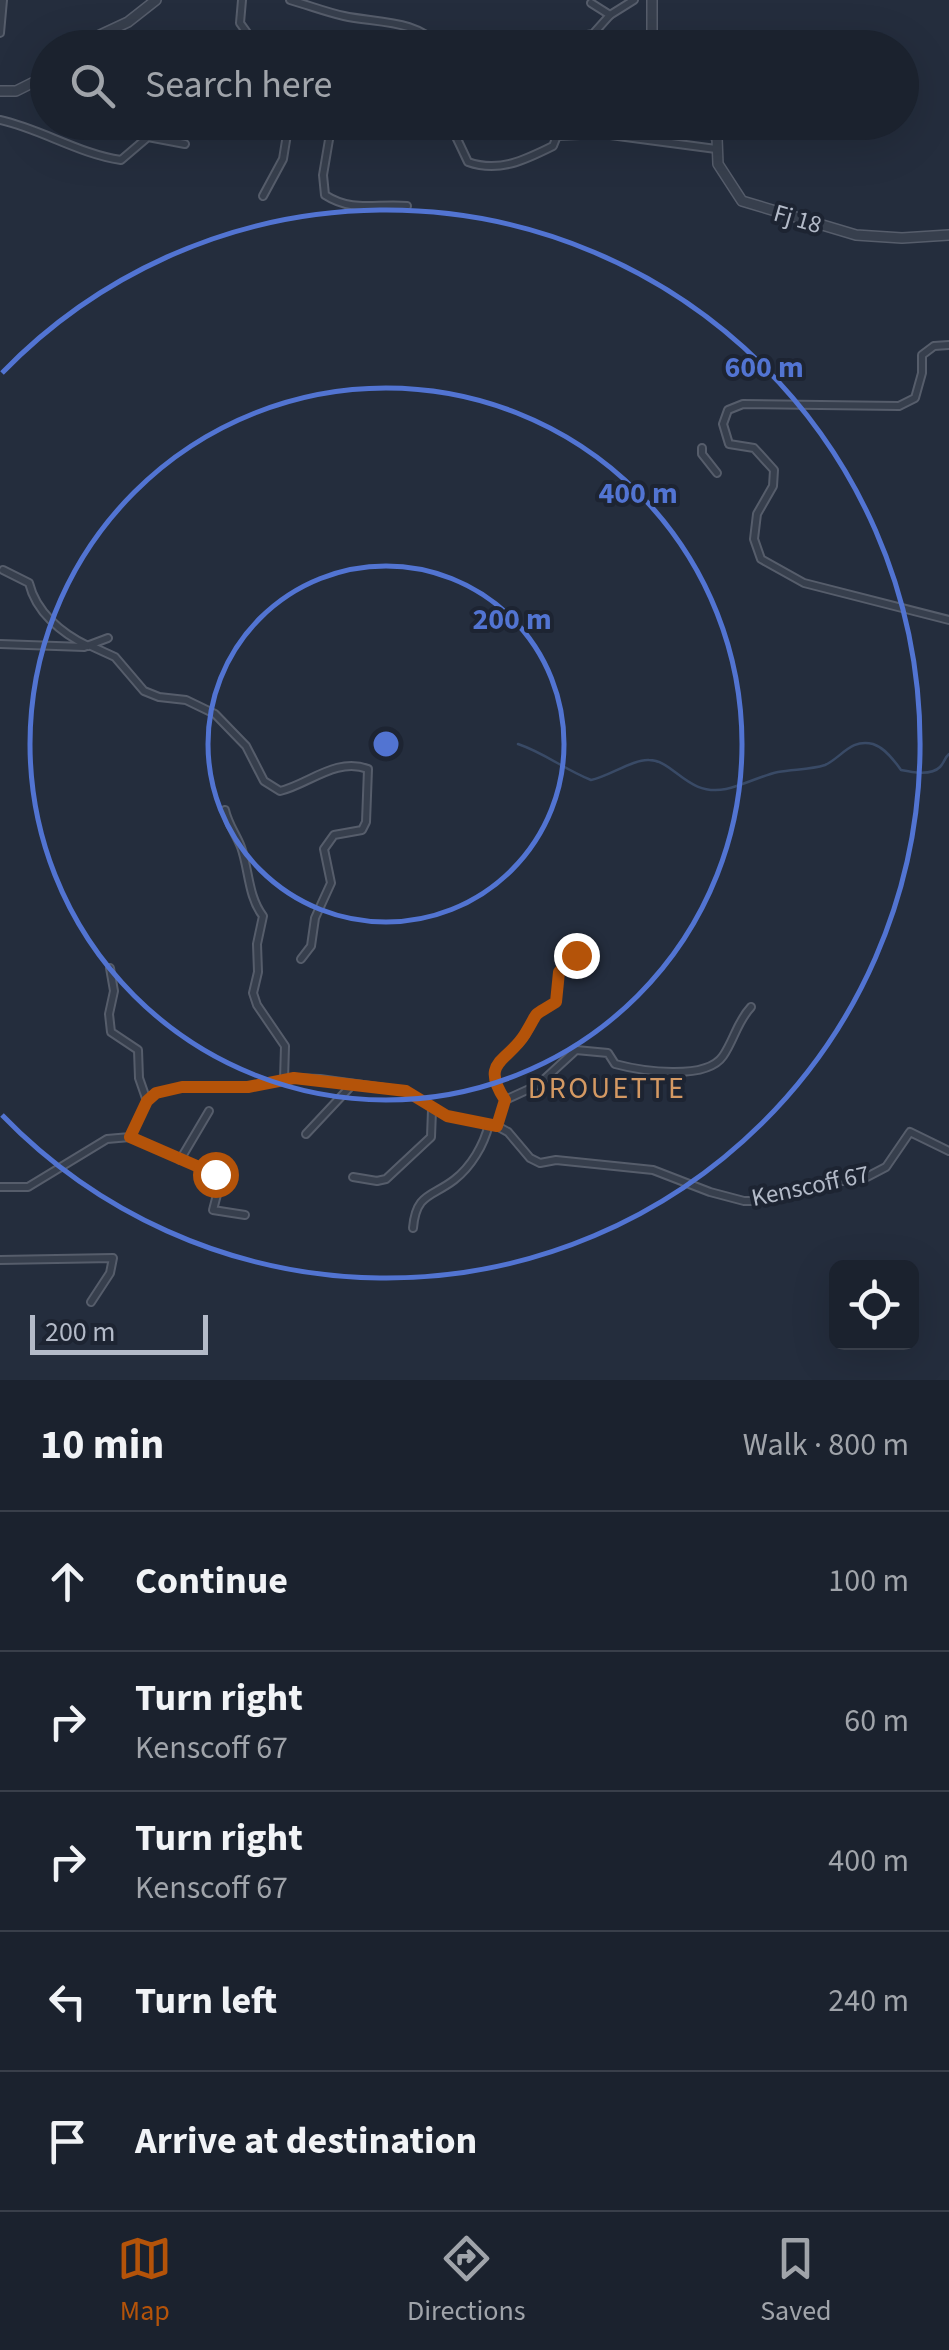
<!DOCTYPE html>
<meta charset="utf-8">
<style>
:root{--surface:#1b222e;--page:#282f3a;--text:#f1f3f6;--muted:#a0a4aa;--line:#393f4a;--accent:#b45309}
body{margin:0;font-family:"Source Sans 3",sans-serif;background:var(--page);color:var(--text)}
.controls{position:absolute;right:30px;bottom:30px;display:grid;overflow:hidden;border-radius:15px;box-shadow:0 10px 40px #0002}
.controls button{width:90px;height:90px;display:grid;place-items:center;padding:0;border:0;border-bottom:2px solid var(--line);background:var(--surface);color:var(--text);font:50px sans-serif}
.scale{position:absolute;left:30px;bottom:25px;width:178px;box-sizing:border-box;padding-left:10px;border:5px solid #b3bac8;border-top:0;font-size:28px;line-height:35px;white-space:nowrap;color:#b3bac8;-webkit-text-stroke:8px #1d2432;paint-order:stroke}
.stop{position:absolute;width:30px;height:30px;margin:-22px;border:8px solid #b45309;border-radius:50%;background:#fff}
.stop.end{background:#b45309;border-color:#fff;box-shadow:0 2px 10px #0008}
.list{margin:0;padding:0;list-style:none}
h2{display:flex;justify-content:space-between;align-items:center;height:130px;margin:0;padding:0 40px;font-size:42px}
h2 small{font-size:32px;font-weight:400;color:var(--muted)}
.list li{display:grid;grid-template-columns:65px 1fr auto;gap:30px;align-items:center;box-sizing:border-box;height:140px;padding:0 40px;border-top:2px solid var(--line)}
.list b{display:block;font-size:38px;white-space:nowrap}
.list p{margin:0;font-size:32px;white-space:nowrap;color:var(--muted)}
.list em{font-size:32px;font-style:normal;color:var(--muted)}
.icon{flex:none;width:55px;height:55px;fill:none;stroke:currentColor;stroke-width:2;stroke-linecap:round;stroke-linejoin:round}
.map{position:relative;flex:none;width:949px;height:1380px;overflow:hidden}
.search{position:absolute;background:var(--surface);box-shadow:0 10px 40px #0002;left:30px;right:30px;top:30px;height:110px;display:flex;align-items:center;gap:25px;box-sizing:border-box;padding:0 35px;border-radius:55px;color:var(--muted);font-size:38px}
.sheet{height:830px;background:var(--surface)}
nav{display:flex;justify-content:space-around;align-items:center;box-sizing:border-box;height:140px;border-top:2px solid var(--line);background:var(--surface);font-size:28px;color:var(--muted)}
nav a{display:grid;justify-items:center;gap:5px}
nav .on{color:var(--accent)}
.map>svg:first-child{display:block}
</style>
<div class="map">
<svg width="949" height="1380" viewBox="0 0 949 1380">
<rect width="100%" height="100%" fill="#242d3d"/>
<g fill="none" stroke-linecap="round" stroke-linejoin="round">
<path stroke="#394a66" stroke-width="2.5" d="M518 744C545 753 565 770 591 780 608 777 633 759 649 760 674 760 687 797 726 789 744 785 760 776 778 772 793 769 810 770 825 765 841 758 851 738 873 744 885 748 894 760 901 770 911 772 931 776 940 767 944 763 945 757 949 754"/>
<g stroke="#565d6b" stroke-width="10">
<g id="minor">
<path d="M242 0 240 23 258 48"/>
<path d="M290 0C308 5 326 12 344 16 375 23 418 19 441 48"/>
<path d="M591 3 610 15 634 0"/>
<path d="M0 33 3 0"/>
<path d="M510 48 535 38 565 39 593 34 610 15"/>
<path d="M0 120C41 129 79 154 121 160L148 137 185 144"/>
<path d="M332 122 323 175 325 195C353 213 376 203 407 206"/>
<path d="M449 122 468 162C499 173 525 160 553 146L557 136 603 134 716 149"/>
<path d="M548 122 557 136"/>
<path d="M263 196 283 159 289 122"/>
<path d="M949 345 934 346 922 355V373L915 398 899 406 743 404 728 410 723 424 729 444 754 448 774 470 773 486 757 514 754 539 761 559 804 583 949 620"/>
<path d="M702 448V454L717 473"/>
<path d="M3 570 29 583C36 612 61 633 88 646"/>
<path d="M0 644 84 647 108 638"/>
<path d="M91 646 115 657 144 691 159 697 186 700 215 714 246 746 264 781 280 791C309 784 336 757 368 769L366 822 362 830 334 835 324 849 331 883 315 918 311 946 301 959"/>
<path d="M225 810C228 824 236 834 241 847 249 869 248 897 263 916L257 944 258 972 253 993 257 1005 285 1046 284 1080"/>
<path d="M110 968 114 991 109 1014 111 1032 138 1050 139 1078 147 1101"/>
<path d="M505 1100C479 1060 508 1062 525 1035 541 1009 528 1019 556 1002L559 972 575 955"/>
<path d="M497 1126 505 1100 538 1085 576 1050 608 1053 615 1064C641 1071 706 1081 723 1056 734 1040 737 1022 751 1007"/>
<path d="M306 1134 351 1086"/>
<path d="M130 1137 215 1174 220 1183 213 1210 245 1215"/>
<path d="M180 1160 209 1111"/>
<path d="M353 1177 377 1181 386 1179 431 1137 432 1110"/>
<path d="M0 1187H28L107 1139 130 1137 147 1101 156 1093 182 1087H248L294 1078 320 1079 406 1091 447 1116 497 1126 508 1132 530 1158 540 1163 556 1160 653 1170 710 1192 744 1201H759L832 1182 863 1179 886 1167 910 1132 949 1151"/>
<path d="M413 1228C416 1193 432 1197 454 1180 471 1167 484 1145 489 1124"/>
<path d="M0 1260 113 1258 110 1273 91 1302"/>
</g>
</g>
<g stroke="#565d6b" stroke-width="12">
<g id="tertiary">
<path d="M81 48 98 36 128 22 156 0"/>
<path d="M652 48V0"/>
<path d="M0 91H16L48 75"/>
<path d="M698 122 717 138 718 164 742 201 856 235 902 238 949 235"/>
</g>
</g>
<use href="#minor" stroke="#373f4d" stroke-width="6"/>
<use href="#tertiary" stroke="#373f4d" stroke-width="9"/>
</g>
<g fill="none" stroke-linecap="round" stroke-linejoin="round">
<path stroke="#b45309" stroke-width="12" d="M215 1174 130 1137 147 1101 156 1093 182 1087H248L294 1078 406 1091 447 1116 497 1126 505 1100C479 1061 508 1062 525 1034 541 1008 529 1019 556 1002L559 972 576 955"/>
</g>
<g fill="none" stroke="#5274d2" stroke-width="5">
<circle cx="386" cy="744" r="178"/>
<circle cx="386" cy="744" r="356"/>
<path d="M2 373A534 534 0 1 1 2 1115"/>
</g>
<g text-anchor="middle" stroke-width="8" stroke-linejoin="round" paint-order="stroke">
<g font-size="25" fill="#b3bac8" stroke="#1d2432">
<text transform="translate(798 218) rotate(16)" y="9">Fj 18</text>
<text transform="translate(810 1185) rotate(-12)" y="9">Kenscoff 67</text>
</g>
<g font-size="30" letter-spacing="2.5" fill="#d49963" stroke="#1d2432">
<text x="607" y="1098">DROUETTE</text>
</g>
</g>
<circle cx="386" cy="744" r="15" fill="#5274d2" stroke="#1d2432" stroke-width="5"/>
<g font-size="30" text-anchor="middle" font-weight="bold" fill="#5274d2" stroke="#1d2432" stroke-width="8" stroke-linejoin="round" paint-order="stroke">
<text x="764" y="377">600 m</text>
<text x="638" y="503">400 m</text>
<text x="512" y="629">200 m</text>
</g>
</svg>
<div class="controls">
<button><svg class="icon" aria-label="locate" viewBox="0 0 24 24"><circle cx="12" cy="12" r="6"/><path d="M12 2v4M12 18v4M2 12h4M18 12h4"/></svg></button>
</div>
<div class="scale">200 m</div>
<div class="stop" style="left:215px;top:1174px"></div>
<div class="stop end" style="left:576px;top:955px"></div>
<div class="search"><svg class="icon" aria-label="search" viewBox="0 0 24 24"><circle cx="10" cy="10" r="6"/><path d="M15 15l6 6"/></svg>Search here</div>
</div>
<section class="sheet">
<h2>10 min<small>Walk · 800 m</small></h2>
<ul class="list">
<li><svg class="icon" aria-label="ahead" viewBox="0 0 24 24"><path d="M12 20V5M6 11l6-6 6 6"/></svg><div><b>Continue</b></div><em>100 m</em></li>
<li><svg class="icon" aria-label="right" viewBox="0 0 24 24"><path d="M7 20v-9h11M14 6l5 5-5 5"/></svg><div><b>Turn right</b><p>Kenscoff 67</p></div><em>60 m</em></li>
<li><svg class="icon" aria-label="right" viewBox="0 0 24 24"><path d="M7 20v-9h11M14 6l5 5-5 5"/></svg><div><b>Turn right</b><p>Kenscoff 67</p></div><em>400 m</em></li>
<li><svg class="icon" aria-label="left" viewBox="0 0 24 24"><path d="M17 20v-9H6M10 6l-5 5 5 5"/></svg><div><b>Turn left</b></div><em>240 m</em></li>
<li><svg class="icon" aria-label="arrive" viewBox="0 0 24 24"><path d="M6 21V4h12l-3 4 3 4H6"/></svg><div><b>Arrive at destination</b></div></li>
</ul>
</section>
<nav>
<a class="on"><svg class="icon" aria-label="map" viewBox="0 0 24 24"><path d="M3 6l6-2 6 2 6-2v14l-6 2-6-2-6 2zM9 4v14M15 6v14"/></svg>Map</a>
<a><svg class="icon" aria-label="directions" viewBox="0 0 24 24"><path d="M12 3l9 9-9 9-9-9zM9 14v-3h6M13 9l2 2-2 2"/></svg>Directions</a>
<a><svg class="icon" aria-label="saved" viewBox="0 0 24 24"><path d="M7 4h10v16l-5-4-5 4z"/></svg>Saved</a>
</nav>
